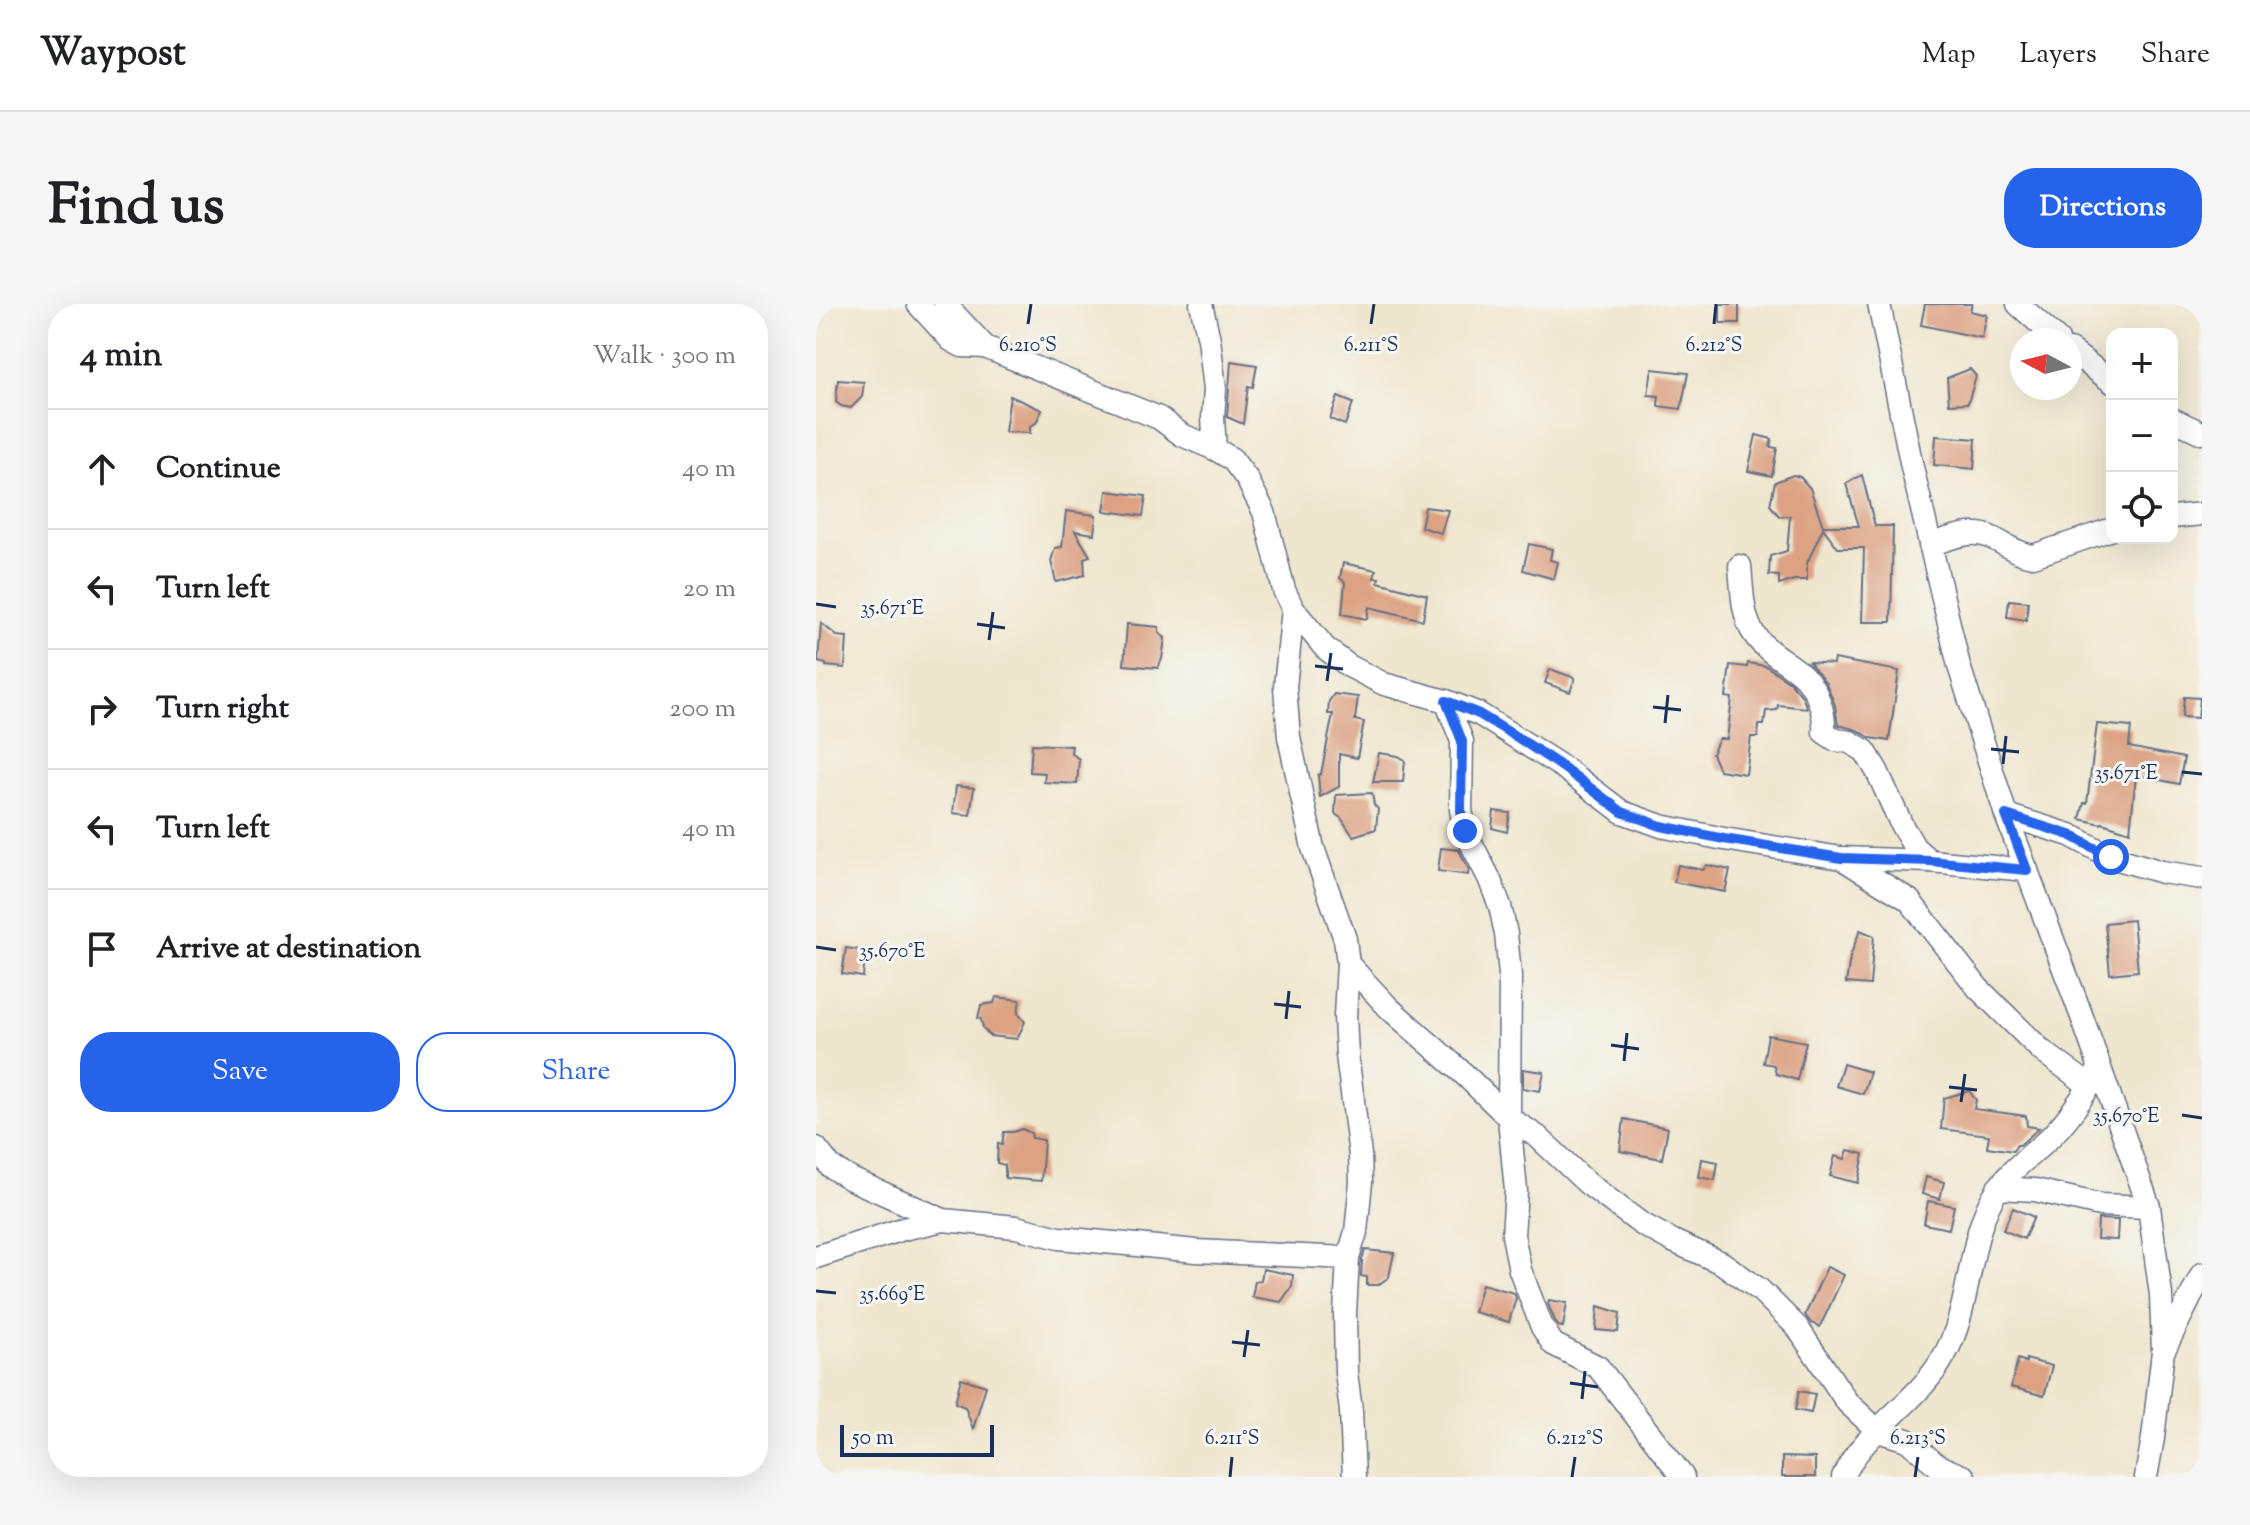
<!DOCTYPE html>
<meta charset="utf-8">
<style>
:root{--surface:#fff;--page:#f6f6f6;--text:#202124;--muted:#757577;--line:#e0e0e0;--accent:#2563eb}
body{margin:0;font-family:"Sorts Mill Goudy",serif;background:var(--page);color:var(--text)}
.controls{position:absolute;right:24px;top:24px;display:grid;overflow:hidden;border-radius:16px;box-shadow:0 8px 32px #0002}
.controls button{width:72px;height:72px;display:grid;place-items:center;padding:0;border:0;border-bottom:2px solid var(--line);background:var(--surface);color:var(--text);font:40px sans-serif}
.compass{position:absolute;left:1194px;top:24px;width:72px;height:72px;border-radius:50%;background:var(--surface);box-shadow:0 8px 32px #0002;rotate:277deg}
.scale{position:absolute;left:24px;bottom:20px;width:154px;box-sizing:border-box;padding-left:8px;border:4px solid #1b2f5e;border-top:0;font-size:22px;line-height:28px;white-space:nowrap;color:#1b2f5e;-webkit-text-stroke:6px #f6f6f2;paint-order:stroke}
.stop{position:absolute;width:24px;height:24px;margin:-18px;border:6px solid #2563eb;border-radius:50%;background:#fff}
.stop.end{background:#2563eb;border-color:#fff;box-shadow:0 2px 8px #0008}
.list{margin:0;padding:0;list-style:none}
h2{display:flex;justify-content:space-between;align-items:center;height:104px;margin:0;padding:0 32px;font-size:34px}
h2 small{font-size:26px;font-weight:400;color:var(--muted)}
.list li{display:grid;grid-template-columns:52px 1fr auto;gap:24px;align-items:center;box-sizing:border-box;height:120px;padding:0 32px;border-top:2px solid var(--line)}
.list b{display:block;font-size:30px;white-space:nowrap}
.list em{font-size:26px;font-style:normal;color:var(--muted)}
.actions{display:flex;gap:16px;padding:24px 32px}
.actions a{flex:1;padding:18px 0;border:2px solid var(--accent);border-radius:32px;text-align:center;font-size:28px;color:var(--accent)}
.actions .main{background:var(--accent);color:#fff}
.icon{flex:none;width:44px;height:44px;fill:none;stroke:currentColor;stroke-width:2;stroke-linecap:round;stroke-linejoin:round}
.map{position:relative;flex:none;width:1386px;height:1173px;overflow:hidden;border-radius:32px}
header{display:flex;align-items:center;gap:48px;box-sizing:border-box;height:112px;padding:0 40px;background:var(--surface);border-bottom:2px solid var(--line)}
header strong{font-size:38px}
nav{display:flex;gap:44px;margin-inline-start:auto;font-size:28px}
.intro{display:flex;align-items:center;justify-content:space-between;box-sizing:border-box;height:192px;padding:0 48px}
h1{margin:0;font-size:56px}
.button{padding:20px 36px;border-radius:32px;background:var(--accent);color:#fff;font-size:28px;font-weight:700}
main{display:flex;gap:48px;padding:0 48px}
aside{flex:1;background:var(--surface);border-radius:32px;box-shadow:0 8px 32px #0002}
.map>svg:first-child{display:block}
</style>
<header>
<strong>Waypost</strong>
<nav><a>Map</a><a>Layers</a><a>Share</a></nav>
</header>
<div class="intro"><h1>Find us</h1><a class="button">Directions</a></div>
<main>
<aside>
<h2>4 min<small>Walk · 300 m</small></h2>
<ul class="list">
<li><svg class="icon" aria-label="ahead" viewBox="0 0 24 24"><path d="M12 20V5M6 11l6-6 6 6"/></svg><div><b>Continue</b></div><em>40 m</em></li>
<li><svg class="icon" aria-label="left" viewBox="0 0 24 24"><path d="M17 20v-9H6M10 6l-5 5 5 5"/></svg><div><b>Turn left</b></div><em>20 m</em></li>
<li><svg class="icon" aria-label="right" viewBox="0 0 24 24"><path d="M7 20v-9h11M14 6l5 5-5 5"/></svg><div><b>Turn right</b></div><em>200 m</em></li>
<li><svg class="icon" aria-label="left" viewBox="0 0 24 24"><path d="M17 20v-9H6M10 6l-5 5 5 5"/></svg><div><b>Turn left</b></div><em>40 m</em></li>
<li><svg class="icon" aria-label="arrive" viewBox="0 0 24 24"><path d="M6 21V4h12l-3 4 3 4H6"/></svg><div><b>Arrive at destination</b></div></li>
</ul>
<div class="actions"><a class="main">Save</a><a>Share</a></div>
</aside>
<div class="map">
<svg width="1386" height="1173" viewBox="0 0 1386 1173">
<rect width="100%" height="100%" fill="#f6f6f2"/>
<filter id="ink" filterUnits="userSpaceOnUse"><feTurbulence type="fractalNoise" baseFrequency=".0125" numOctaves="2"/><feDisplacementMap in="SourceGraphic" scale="16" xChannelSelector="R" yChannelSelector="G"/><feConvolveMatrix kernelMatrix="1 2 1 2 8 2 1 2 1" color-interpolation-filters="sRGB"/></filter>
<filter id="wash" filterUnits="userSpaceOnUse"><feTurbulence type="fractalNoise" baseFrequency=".006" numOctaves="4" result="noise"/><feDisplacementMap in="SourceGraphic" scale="32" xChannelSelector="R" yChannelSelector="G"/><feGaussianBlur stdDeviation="1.8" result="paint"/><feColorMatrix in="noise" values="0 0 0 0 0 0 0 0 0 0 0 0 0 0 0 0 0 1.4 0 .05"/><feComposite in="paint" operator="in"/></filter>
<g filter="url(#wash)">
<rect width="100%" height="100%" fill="#efe6ce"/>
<g id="blocks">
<g fill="#dca283">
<rect x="904" y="0" width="19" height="19"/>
<path d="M1109 0H1156L1154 7 1171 11 1166 34 1105 21Z"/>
<path d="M415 57 441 61 437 83 432 82 427 120 411 113Z"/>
<path d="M836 65 872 69 865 105 842 102 843 92 832 91Z"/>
<path d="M1154 65 1160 72 1152 99 1133 100 1131 74Z"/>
<path d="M22 76 48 78 46 93 35 104 25 102 20 98Z"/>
<path d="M194 92 226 106 220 119 214 122V129L189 128Z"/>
<path d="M522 93 537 99 529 121 514 115Z"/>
<path d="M940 131 956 135 954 143 961 144 956 172 932 167Z"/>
<path d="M1120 132 1160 135 1158 165 1118 161Z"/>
<path d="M977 171 984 173 994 184 1007 222H1043L1030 180 1046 171 1059 222H1077L1075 318H1046L1048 244H1022L1007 224 991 259V276H978L963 281V272L953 271 954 252 971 247 974 212H963L954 201 959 178Z"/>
<path d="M291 187 330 192 327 212 288 207Z"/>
<path d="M609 203 632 206 625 229 605 223Z"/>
<path d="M250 207 280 211 278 230 259 227 274 252 268 254 269 271 240 278 235 257 239 244 246 243Z"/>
<path d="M713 240 736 245 734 256 742 258 738 275 707 266Z"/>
<path d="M527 259 560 266 558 274H563L562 278 611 291 607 316 553 303 551 315 526 310 529 278 524 274Z"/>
<path d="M1193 296 1212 298 1210 316 1191 313Z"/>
<path d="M5 319 21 332 31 333 29 364 10 362V360L2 358Z"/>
<path d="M311 320 343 323V329L349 334 346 355 342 364 308 361Z"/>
<path d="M1018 355 1083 367 1073 437 1055 434 1041 426 1022 421 1019 401 1010 379 993 358 1017 360Z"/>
<path d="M932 359 950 362 974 378 986 392 991 404 962 401 961 406 950 407 948 421H943L942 433H935L930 470 903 466 896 450 903 435H911L916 394 910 393 914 361 931 363Z"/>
<path d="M734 365 759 374 754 388 729 379Z"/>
<path d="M518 390 542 393 539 416 548 418 541 454 523 450V483L504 493 502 471 505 470 517 410H512L513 397Z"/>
<path d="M1368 393 1384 394 1382 414 1366 413Z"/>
<path d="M1281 420 1315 423 1313 443 1368 454 1363 480 1320 471 1314 528 1286 519 1285 520 1264 515 1268 499H1271Z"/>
<path d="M216 440 256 442 255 449 263 455 261 480 228 478 229 469 214 468Z"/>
<path d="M563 449 582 452 589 456 587 478H557Z"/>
<path d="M140 482 158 484 154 511 137 509Z"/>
<path d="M556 489 558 501 562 505 560 525 537 532 525 514 519 510 520 491Z"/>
<path d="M678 507 694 509 691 528 676 524Z"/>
<path d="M625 544 643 546 653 566 652 571 622 567Z"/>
<path d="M862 561 887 566 891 561 914 566 909 588 858 578Z"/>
<path d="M1317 616 1322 667 1294 670 1289 619Z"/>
<path d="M1044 626 1058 632 1054 681 1030 679 1034 653Z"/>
<path d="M30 644 50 647 47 673 26 670Z"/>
<path d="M180 693 204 696 202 709 209 718 201 735 174 732 167 724 165 715 162 714 165 701 178 699Z"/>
<path d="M952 731 990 738 981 776 960 770 958 761 947 759Z"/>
<path d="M1027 760 1054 768 1047 790 1020 782Z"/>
<path d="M707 765 728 768 724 787 707 784Z"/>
<path d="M1153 787 1160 796 1158 805 1210 812 1211 822 1223 824 1204 841H1201L1197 847 1171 843 1173 831 1125 825 1128 794Z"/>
<path d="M808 815 852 824 846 855 804 847Z"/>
<path d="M206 825 215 829 216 834 228 836 225 877 189 874V861L181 859 182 839 186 841 188 828H197Z"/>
<path d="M1032 846 1048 850 1042 879 1014 872 1019 852 1029 855Z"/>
<path d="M886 855 902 858 899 876 883 873Z"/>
<path d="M1110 873 1128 878 1124 895 1106 890Z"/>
<path d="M1112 897 1138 902 1133 925 1108 920Z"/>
<path d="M1197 904 1218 913 1208 935 1187 926Z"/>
<path d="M1282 915 1302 916 1301 936 1281 935Z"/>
<path d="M549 946 578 949 573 973 562 981H551V973L545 972 546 956Z"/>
<path d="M1011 963 1028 971 1004 1023 995 1019 989 1011Z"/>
<path d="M447 965 477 971 476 982 465 998 436 993 439 977 445 976Z"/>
<path d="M666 980 698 989 700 994 693 1018 658 1008Z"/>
<path d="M733 996 751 999 747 1023 742 1022 739 1017 732 1000Z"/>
<path d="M782 1002 804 1009 802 1028 780 1026Z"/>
<path d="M1202 1055 1210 1058V1055L1236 1062 1228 1092 1195 1083Z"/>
<path d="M145 1074 170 1082 157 1125 149 1103 139 1099Z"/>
<path d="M983 1087 999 1090 995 1109 979 1106Z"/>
<path d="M966 1153 999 1154V1173H966Z"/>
</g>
</g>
</g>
<g filter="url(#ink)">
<use href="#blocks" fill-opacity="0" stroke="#656f85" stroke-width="2"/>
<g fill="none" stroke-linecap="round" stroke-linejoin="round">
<g stroke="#656f85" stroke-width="25">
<g id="minor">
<path d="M102 0 135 36 146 42 169 43"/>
<path d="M129 0 169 43 343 114 366 131 399 145 416 155 431 175 448 208 468 286 477 305 509 344 533 362 568 380 630 397 663 410 748 464 806 508 845 522 908 535 1025 554 1114 557 1211 566"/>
<path d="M385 0 393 35 399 85 397 114 399 145"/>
<path d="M1063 0 1096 163 1143 362 1190 511 1266 713 1333 903 1345 991 1347 1047 1337 1134 1330 1173"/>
<path d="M1202 0 1242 36"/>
<path d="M1254 46 1296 78"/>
<path d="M1356 115 1386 129"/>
<path d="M1356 213 1386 210"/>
<path d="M1114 241C1134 234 1156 224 1176 234 1191 241 1201 250 1217 252L1296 225"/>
<path d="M924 262C926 283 926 313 938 330 957 358 992 362 1003 397 1007 408 1009 416 1008 428L1020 436 1034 438 1049 447 1061 467 1086 522 1099 544 1114 557"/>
<path d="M477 305 469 383 473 433 497 544 529 635 532 660 529 712 531 751 544 851 545 878 540 928 532 954 529 1009 530 1068 535 1107 538 1173"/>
<path d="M630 397 646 437 645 506 649 527 673 574 684 602 690 630 694 671 693 814 700 887 697 931 704 966 726 1023 737 1040 782 1063 867 1173"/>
<path d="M1190 511 1254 531 1295 553 1346 568 1386 574"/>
<path d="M1030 557 1093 596 1162 684 1226 747 1274 782"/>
<path d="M532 660 574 705 649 771 693 814 722 833 771 879 824 919 857 937 906 959 944 986 981 1023 1031 1098 1062 1127 1091 1136 1122 1162 1148 1173"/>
<path d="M0 844 15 863 35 875 127 916"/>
<path d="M1182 884 1219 886 1284 901 1333 903"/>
<path d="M0 953 87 925 127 916 200 923 243 934 321 941 380 947 532 954"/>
<path d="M1349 1044 1386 970"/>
<path d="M1027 1173C1031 1166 1034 1158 1039 1152 1065 1116 1106 1092 1128 1052 1157 1002 1150 932 1182 885 1195 865 1212 854 1229 838 1252 817 1268 792 1283 765"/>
</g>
</g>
<use href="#minor" stroke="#fff" stroke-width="22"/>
</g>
</g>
<g fill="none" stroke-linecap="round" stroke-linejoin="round" filter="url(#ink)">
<path stroke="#2563eb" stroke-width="10" d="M649 527 645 506 646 437 630 397 663 410 704 435 748 464 806 508 845 522 908 535 1025 554 1114 557 1211 566 1190 511 1254 531 1295 553"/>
</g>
<path fill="none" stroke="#1b2f5e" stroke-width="3" d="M212 20 215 0M555 20 558 0M898 20 900 0M0 300 20 303M161 320 189 324M173 336 177 308M499 362 527 365M511 377 515 349M837 403 865 406M849 419 852 391M1175 445 1203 448M1187 460 1190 432M1366 468 1386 470M0 643 20 646M458 700 485 703M470 715 473 687M795 741 823 745M808 757 811 729M1133 783 1161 786M1145 798 1149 770M1366 811 1386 814M0 987 20 989M416 1038 444 1041M428 1053 432 1026M754 1079 782 1083M766 1095 769 1067M414 1173 416 1153M756 1173 759 1153M1099 1173 1102 1153"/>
<g font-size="20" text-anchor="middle" fill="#1b2f5e" stroke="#f6f6f2" stroke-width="6" stroke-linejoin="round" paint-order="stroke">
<text x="212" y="47">6.210°S</text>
<text x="555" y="47">6.211°S</text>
<text x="898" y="47">6.212°S</text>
<text x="76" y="310">35.671°E</text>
<text x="1310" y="475">35.671°E</text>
<text x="76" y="653">35.670°E</text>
<text x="1310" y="818">35.670°E</text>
<text x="76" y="996">35.669°E</text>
<text x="416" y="1140">6.211°S</text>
<text x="759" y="1140">6.212°S</text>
<text x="1102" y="1140">6.213°S</text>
</g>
</svg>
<div class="controls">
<button>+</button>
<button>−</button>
<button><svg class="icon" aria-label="locate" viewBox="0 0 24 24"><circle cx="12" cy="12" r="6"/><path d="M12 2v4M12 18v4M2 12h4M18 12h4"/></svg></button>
</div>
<svg class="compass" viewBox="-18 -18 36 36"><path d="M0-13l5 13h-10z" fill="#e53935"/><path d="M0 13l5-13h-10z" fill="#757577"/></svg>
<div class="scale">50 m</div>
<div class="stop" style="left:1295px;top:553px"></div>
<div class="stop end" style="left:649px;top:527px"></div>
</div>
</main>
